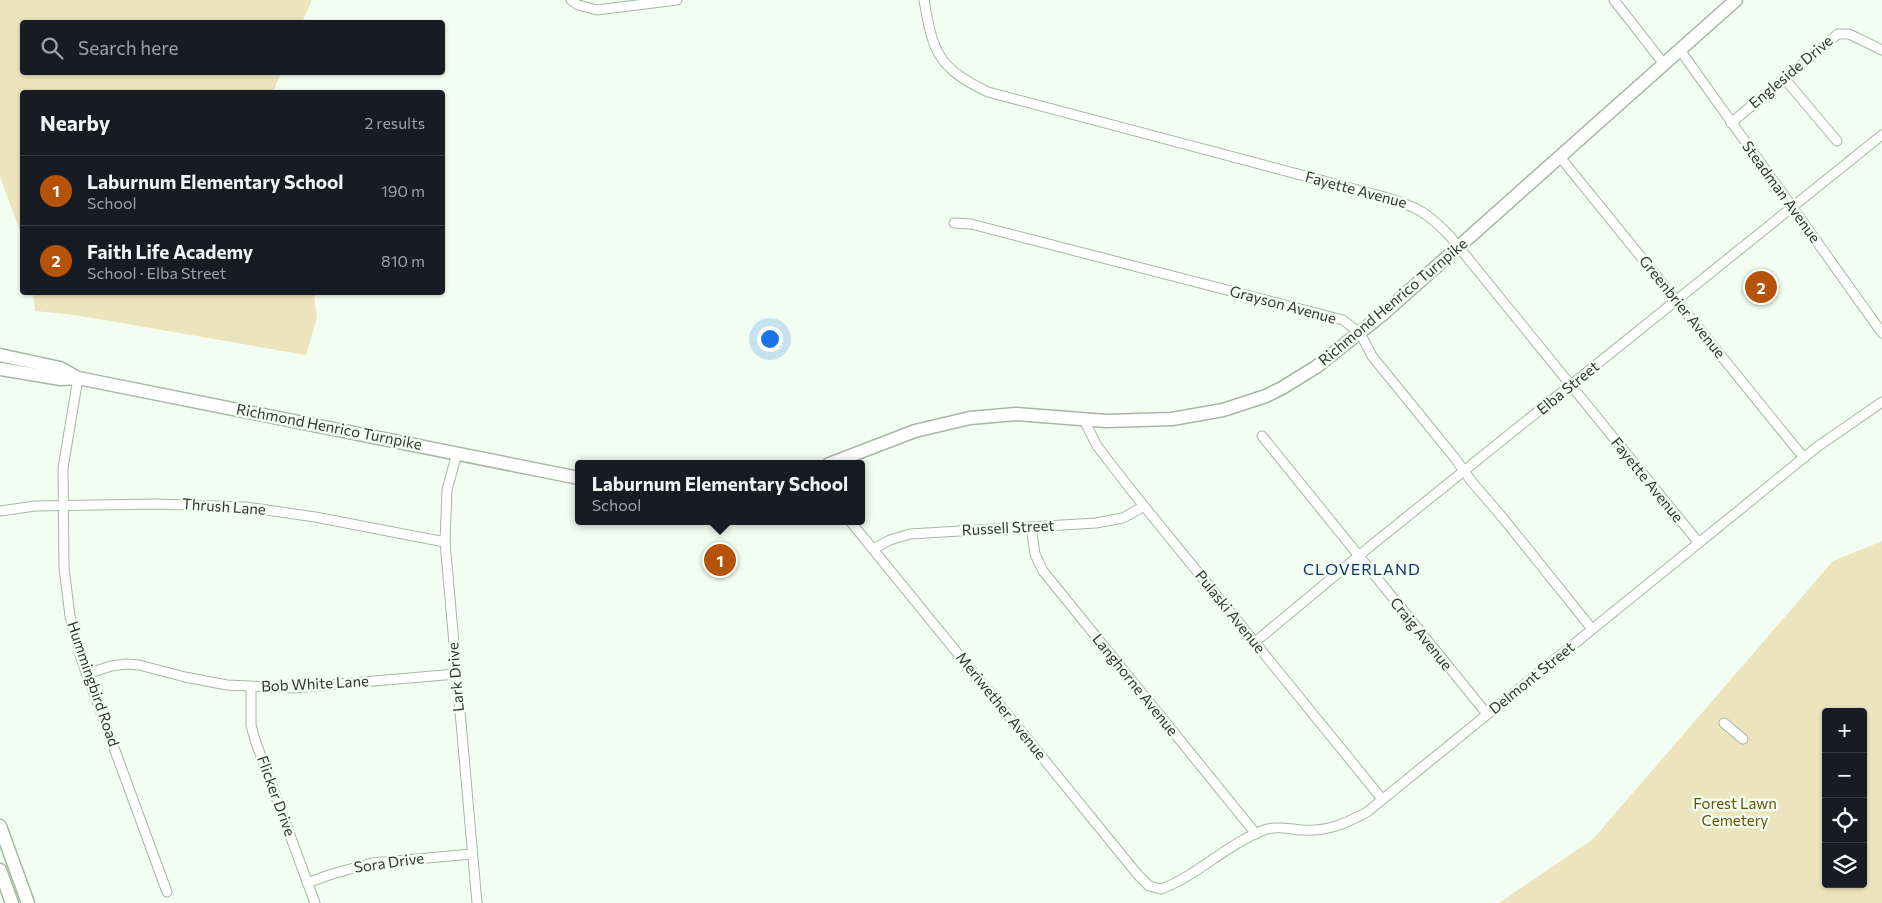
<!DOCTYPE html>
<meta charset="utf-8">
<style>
:root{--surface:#171b24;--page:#242831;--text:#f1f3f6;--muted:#9ea1a6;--line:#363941;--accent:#b45309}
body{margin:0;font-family:Commissioner,sans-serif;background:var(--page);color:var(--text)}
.controls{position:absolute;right:15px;bottom:15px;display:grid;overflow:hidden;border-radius:5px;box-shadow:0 1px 4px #0004}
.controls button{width:45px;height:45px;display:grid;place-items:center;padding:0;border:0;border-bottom:1px solid var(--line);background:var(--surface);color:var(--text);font:25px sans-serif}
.you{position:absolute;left:769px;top:338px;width:18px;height:18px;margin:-12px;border:4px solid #fff;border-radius:50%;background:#1a73e8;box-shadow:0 0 0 8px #1a73e833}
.badge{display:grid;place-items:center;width:32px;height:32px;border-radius:50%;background:var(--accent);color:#fff;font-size:16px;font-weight:700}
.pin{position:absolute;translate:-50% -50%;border:2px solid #fff;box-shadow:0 1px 5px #0006}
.popup{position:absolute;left:575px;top:460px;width:290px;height:65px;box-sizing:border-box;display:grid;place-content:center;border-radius:5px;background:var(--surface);filter:drop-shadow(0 1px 4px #0005);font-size:16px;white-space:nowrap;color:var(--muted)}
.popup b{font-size:19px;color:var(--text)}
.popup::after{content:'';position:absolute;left:50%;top:100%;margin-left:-10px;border:10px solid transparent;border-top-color:var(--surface)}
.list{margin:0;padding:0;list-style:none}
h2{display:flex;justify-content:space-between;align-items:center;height:65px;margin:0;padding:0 20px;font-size:21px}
h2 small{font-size:16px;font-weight:400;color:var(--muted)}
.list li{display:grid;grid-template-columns:32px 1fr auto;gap:15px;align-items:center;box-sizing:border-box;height:70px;padding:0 20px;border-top:1px solid var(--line)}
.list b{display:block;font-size:19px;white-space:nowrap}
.list p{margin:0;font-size:16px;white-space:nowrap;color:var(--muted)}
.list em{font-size:16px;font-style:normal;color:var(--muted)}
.icon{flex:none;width:28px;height:28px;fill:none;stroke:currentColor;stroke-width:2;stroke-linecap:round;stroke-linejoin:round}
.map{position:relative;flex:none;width:1882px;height:903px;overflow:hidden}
.search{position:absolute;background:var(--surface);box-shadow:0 1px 4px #0004;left:20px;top:20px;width:425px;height:55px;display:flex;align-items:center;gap:12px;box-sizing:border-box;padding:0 18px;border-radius:5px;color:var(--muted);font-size:19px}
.panel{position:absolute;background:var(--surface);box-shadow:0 1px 4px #0004;left:20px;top:90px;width:425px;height:205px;border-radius:5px}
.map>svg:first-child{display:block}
</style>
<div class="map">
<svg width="1882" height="903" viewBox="0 0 1882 903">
<rect width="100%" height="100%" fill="#f3fef2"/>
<g fill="#ece4bc" fill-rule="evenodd">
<path d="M0 0H312L302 22H22V72L281 73 273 92H22V236L0 177Z"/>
<path d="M33 293H314L317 318 306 355 75 315 35 311Z"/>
<path d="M1882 541V903H1499L1593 839 1833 561ZM1826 712H1863V884H1826Z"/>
</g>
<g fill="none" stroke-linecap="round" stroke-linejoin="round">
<g stroke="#a6b8a5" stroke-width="11">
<g id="street">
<path d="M571 0 578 5 597 10 677 0"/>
<path d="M924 0C933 53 938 68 988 92L1388 198C1419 208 1426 212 1449 235L1699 543"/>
<path d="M1614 0 1664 64"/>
<path d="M1680 50 1882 333"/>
<path d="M1784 78 1837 141"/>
<path d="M1731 123 1838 34H1849L1882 50"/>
<path d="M1560 157 1804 458"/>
<path d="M954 223 971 224 1343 320 1360 333 1372 356 1454 457 1472 482 1503 518 1592 629"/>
<path d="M78 378 63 468 64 568 70 616 81 658 167 892"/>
<path d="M1084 420 1097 446 1131 490 1382 799"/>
<path d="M1262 436 1487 714"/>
<path d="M457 453 447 490 445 542 477 903"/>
<path d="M0 511 35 506 156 504 246 507 315 517 445 542"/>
<path d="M850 521 1138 875 1149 886 1161 889C1199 875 1229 842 1267 829 1279 826 1290 829 1301 830 1326 832 1345 824 1367 812L1817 447 1882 402"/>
<path d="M1031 527 1035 554 1043 571 1256 834"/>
<path d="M873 549 890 540 910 534 1096 523 1123 518 1144 506"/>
<path d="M1255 642 1373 544 1882 135"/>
<path d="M87 674 111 666 126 664 139 665 185 677 227 685 293 688 456 674"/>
<path d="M251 687V725L255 740 315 903"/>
<path d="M1724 723 1743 739"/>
<path d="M307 883 332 874 372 863 472 854"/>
</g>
</g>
<g stroke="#a6b8a5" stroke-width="15">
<g id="secondary">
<path d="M0 355 60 368 78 378"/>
<path d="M0 369 61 379 78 378 579 478"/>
<path d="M829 464 915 431 970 418 1016 414 1106 421 1172 419 1223 410 1266 396 1282 388 1316 367 1383 314 1736 0"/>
<path d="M0 826 28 903"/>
<path d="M0 870 12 903"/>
</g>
</g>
<use href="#street" stroke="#fff" stroke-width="9"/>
<use href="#secondary" stroke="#fff" stroke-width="12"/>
</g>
<g text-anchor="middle" stroke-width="5" stroke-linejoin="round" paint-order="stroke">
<g font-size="15" fill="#303730" stroke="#f3fef2">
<text transform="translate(1791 72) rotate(-40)" y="5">Engleside Drive</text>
<text transform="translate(1356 190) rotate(15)" y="5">Fayette Avenue</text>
<text transform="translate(1781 192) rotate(54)" y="5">Steadman Avenue</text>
<text transform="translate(1393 302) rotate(-40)" y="5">Richmond Henrico Turnpike</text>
<text transform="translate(1283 305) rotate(15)" y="5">Grayson Avenue</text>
<text transform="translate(1682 307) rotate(51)" y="5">Greenbrier Avenue</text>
<text transform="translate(1568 388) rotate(-39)" y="5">Elba Street</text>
<text transform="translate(329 427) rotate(11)" y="5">Richmond Henrico Turnpike</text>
<text transform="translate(1647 480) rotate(51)" y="5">Fayette Avenue</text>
<text transform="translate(224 507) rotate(4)" y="5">Thrush Lane</text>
<text transform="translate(1008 528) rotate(-3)" y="5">Russell Street</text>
<text transform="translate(1230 612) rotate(51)" y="5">Pulaski Avenue</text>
<text transform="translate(1421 634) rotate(51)" y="5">Craig Avenue</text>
<text transform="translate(456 677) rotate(-95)" y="5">Lark Drive</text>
<text transform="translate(1532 678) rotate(-39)" y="5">Delmont Street</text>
<text transform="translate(93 684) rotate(71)" y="5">Hummingbird Road</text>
<text transform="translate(315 684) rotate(-3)" y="5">Bob White Lane</text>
<text transform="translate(1135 685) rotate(51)" y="5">Langhorne Avenue</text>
<text transform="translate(1001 706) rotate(51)" y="5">Meriwether Avenue</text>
<text transform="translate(276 796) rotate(70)" y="5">Flicker Drive</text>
<text transform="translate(389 863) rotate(-8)" y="5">Sora Drive</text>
</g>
<g font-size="15" fill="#625400" stroke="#f3fef2">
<text x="1735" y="809">Forest Lawn<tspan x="1735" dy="17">Cemetery</tspan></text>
</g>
<g font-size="16" letter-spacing="1" fill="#103468" stroke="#f3fef2">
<text x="1362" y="575">CLOVERLAND</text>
</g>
</g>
</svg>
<div class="controls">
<button>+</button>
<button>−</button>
<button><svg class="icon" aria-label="locate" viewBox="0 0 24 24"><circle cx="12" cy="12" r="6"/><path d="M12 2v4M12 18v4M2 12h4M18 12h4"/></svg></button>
<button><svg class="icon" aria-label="layers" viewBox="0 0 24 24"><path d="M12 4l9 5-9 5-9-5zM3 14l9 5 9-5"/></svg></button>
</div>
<div class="you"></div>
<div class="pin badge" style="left:720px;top:560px">1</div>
<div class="popup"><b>Laburnum Elementary School</b>School</div>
<div class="pin badge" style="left:1761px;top:287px">2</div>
<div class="search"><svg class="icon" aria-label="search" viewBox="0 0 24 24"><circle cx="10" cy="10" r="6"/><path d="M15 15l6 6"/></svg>Search here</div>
<section class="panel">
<h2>Nearby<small>2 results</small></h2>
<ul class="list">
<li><span class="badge">1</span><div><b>Laburnum Elementary School</b><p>School</p></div><em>190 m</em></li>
<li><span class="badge">2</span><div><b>Faith Life Academy</b><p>School · Elba Street</p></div><em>810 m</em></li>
</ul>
</section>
</div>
